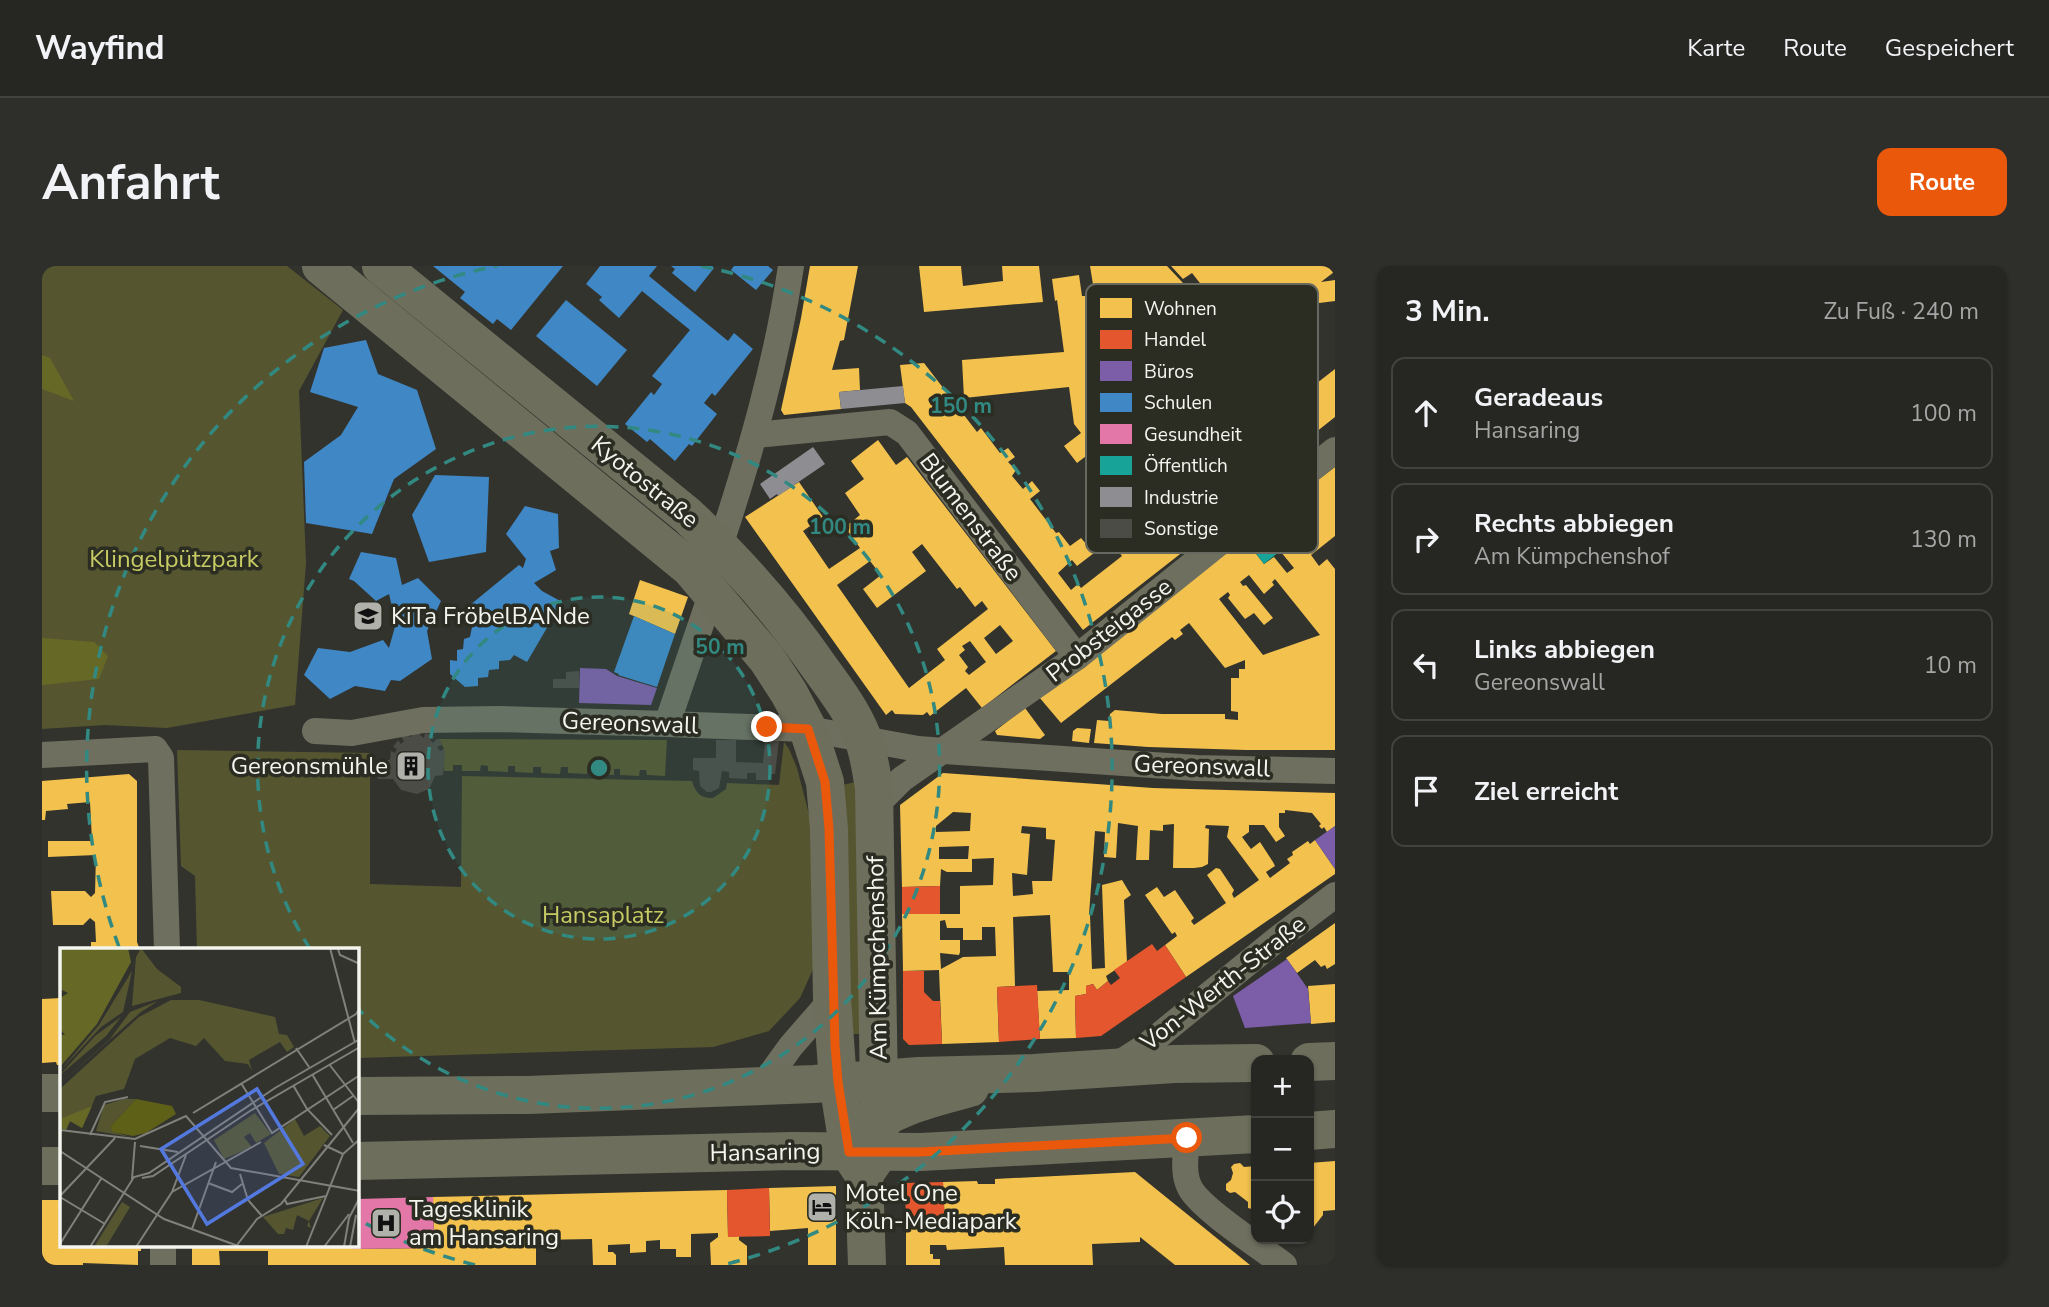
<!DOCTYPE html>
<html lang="de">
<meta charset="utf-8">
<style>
:root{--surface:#262622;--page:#2e2e2a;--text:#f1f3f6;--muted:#a4a5a5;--line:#424340;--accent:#ea580c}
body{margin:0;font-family:"Nunito Sans",sans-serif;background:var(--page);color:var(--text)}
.controls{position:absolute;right:21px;bottom:21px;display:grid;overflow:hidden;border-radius:14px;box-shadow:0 2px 5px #0004}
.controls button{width:63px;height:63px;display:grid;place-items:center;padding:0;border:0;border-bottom:2px solid var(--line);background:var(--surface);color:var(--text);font:35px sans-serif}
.stop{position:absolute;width:21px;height:21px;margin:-16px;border:5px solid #ea580c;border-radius:50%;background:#fff}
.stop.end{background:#ea580c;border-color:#fff;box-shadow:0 2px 7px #0008}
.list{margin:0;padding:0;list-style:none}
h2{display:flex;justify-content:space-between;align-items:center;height:91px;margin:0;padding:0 28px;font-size:30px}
h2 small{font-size:23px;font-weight:400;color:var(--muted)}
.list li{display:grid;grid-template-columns:46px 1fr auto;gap:21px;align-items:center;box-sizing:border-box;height:112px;margin:0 14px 14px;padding:0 14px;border:2px solid var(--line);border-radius:14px}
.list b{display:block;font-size:26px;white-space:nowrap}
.list p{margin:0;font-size:23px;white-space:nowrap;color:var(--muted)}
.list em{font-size:23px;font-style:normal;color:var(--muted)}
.icon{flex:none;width:38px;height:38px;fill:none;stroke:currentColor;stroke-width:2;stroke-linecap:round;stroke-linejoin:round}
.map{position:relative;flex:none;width:1293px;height:999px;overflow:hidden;border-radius:14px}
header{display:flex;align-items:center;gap:42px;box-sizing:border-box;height:98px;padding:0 35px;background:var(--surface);border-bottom:2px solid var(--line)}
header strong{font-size:33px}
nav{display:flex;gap:38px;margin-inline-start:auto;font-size:24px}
.intro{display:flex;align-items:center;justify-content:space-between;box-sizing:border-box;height:168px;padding:0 42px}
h1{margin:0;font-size:49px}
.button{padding:18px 32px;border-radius:14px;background:var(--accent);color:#fff;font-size:24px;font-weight:700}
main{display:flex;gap:42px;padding:0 42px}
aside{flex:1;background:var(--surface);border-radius:14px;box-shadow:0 2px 5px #0004}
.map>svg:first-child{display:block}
</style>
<header>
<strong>Wayfind</strong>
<nav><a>Karte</a><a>Route</a><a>Gespeichert</a></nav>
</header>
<div class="intro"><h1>Anfahrt</h1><a class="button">Route</a></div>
<main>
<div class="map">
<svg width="1293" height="999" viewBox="0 0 1293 999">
<rect width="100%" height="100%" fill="#33332e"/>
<g fill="#555630">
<path d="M0 0H245L301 44 257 125 264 297 253 439 125 462 63 459 0 463Z"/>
<path d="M397 473 625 474 623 510 605 509 604 504H598L597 510 578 509V503H572V509L553 508 552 502H545V508L526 507V501H519L518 508 499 507V501H491V507L473 506V500H466V506L446 505V500L439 499 438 505H420V499H411V505H402V483Z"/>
<path d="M742 476 747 483 755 502 770 560 777 690 758 732 727 765 671 781 315 792V684H155L153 610 139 600 135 484 328 487V618L419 621 420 510 650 515C653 526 659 533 671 532L684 523 685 517 737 519Z"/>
<path d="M818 515V768H808L796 520Z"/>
</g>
<g fill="#666826">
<path d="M0 89 8 92 32 135 0 123Z"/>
<path d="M0 372 52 376 66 390 57 413 0 419Z"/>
</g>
<g fill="#f2c14e" fill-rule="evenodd">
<path d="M768 0H816L802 74 798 75 790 104 817 102 818 124 797 126 799 143 742 149 739 144 759 52Z"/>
<path d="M877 0H919L921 20 961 15 960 0H997L1001 36 882 46Z"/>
<path d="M1048 0H1125L1157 34 1165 26 1150 7 1141 13 1129 0H1288L1292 6 1279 16 1293 14V35L1207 46 1209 64 1181 67 1179 50 1173 41 1155 43 1150 40 1196 87 1221 62 1245 85 1226 105 1231 112 1235 110 1242 112 1257 131 1293 103V151L1249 186 1257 195 1041 364 869 141 863 137 858 99 882 97 935 166 939 162 958 187 966 182 973 191 966 196 974 204 970 210 981 223 990 215 998 225 988 233 1014 267 1017 266 1028 280 1039 272 1052 287 1035 300 1030 294 1016 307 1029 324 1036 318 1039 322 1080 290 1064 269 1073 262 1090 283 1116 262 1112 257 1154 226 1135 202 1206 148 1216 160 1208 167 1217 179 1211 183 1213 185 1227 175 1218 162 1250 136 1246 131 1241 133 1236 131 1220 111 1202 130 1189 117 1126 165 1113 148 1142 126 1054 37Z"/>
<path d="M1037 9 1040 30H1043L1051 76 1054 75 1066 150 1056 151 1086 191 1068 204 1052 184 1035 197 1022 180 1039 167 1032 158 1027 121 922 132 920 94 1022 86 1015 34 1013 35 1010 13Z"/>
<path d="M836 174 854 199 865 191 1014 385 940 442 924 422 888 450 885 446 881 449 853 448 850 444 844 449 703 251 757 216 781 251 761 265 787 303 818 282 803 261 818 249 803 227 822 213 809 195ZM880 278 915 323 918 321 933 341 940 335 946 343 895 383 903 394 867 422 795 319 828 295 839 309 821 323 835 342 884 305 870 286ZM958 359 971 375 954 388 942 372ZM928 375 944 396 927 409 923 405 926 401 917 389 923 384 920 380Z"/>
<path d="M1293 201V270L1269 289 1277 300 1285 293 1293 303V484H1204L1106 481 1052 477 1055 454 1067 455 1068 448 1073 444 1120 448H1183V453L1196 454V446L1189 445V412H1197V403H1203V394L1183 402 1147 357 1138 364 1141 368 1133 374 1130 371 1019 457 997 431 1201 271 1222 298 1232 291 1245 307 1252 302 1217 259ZM1207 309 1222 328 1232 319 1230 316 1233 313 1278 369 1221 389 1177 333 1186 326 1188 329 1186 332 1203 353 1212 347 1222 359 1231 352 1204 319 1201 320 1198 316Z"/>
<path d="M598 314 646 331 633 368 587 348Z"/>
<path d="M983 442 1003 469 998 473 955 469 953 465Z"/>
<path d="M1035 462 1049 463 1047 477 1030 475 1031 465Z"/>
<path d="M901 507 1111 522 1293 527V560L1285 566 1282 561 1280 563 1277 560 1279 558 1270 547 1243 544V547H1237V561L1243 570 1234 576 1222 559H1207V566L1200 571 1209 583 1218 576 1231 596 1233 600 1224 606 1228 612 1248 597 1245 593 1251 589 1250 586 1266 575 1268 578 1273 574 1293 603V608L1144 711 1123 679 1135 670 1133 666 1130 668 1103 629 1115 621 1122 631 1133 624 1152 652 1149 655 1152 659 1184 637 1165 609 1174 602 1178 603 1192 624 1190 628 1192 632 1217 614 1185 571 1187 560 1164 559 1163 562 1167 563 1166 598 1160 601 1152 602H1131L1132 558 1121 559V565L1108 564 1107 594H1094L1096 560 1076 557 1074 592 1062 591 1063 566 1053 565 1047 649H1048L1050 703 1063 702 1060 619 1080 614 1089 629 1082 634 1085 696 1064 710 1066 715 1055 724 1051 718 1044 720V728L1033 730 1034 772 998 773 995 725 1027 724V706H1011L1008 649 971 651 973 720 955 721 957 776 900 778 897 704 861 705 860 648H918V620L951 619 952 592 930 593V606H905L899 603 898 620 860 621 858 539ZM911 546 929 547 928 565 894 566V560ZM980 560 1004 562V573L1013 574 1010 615H990L991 628 971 630 970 607 985 609 988 568 979 567ZM927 580 926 593H897V581ZM903 654 905 662H921V674H940V661H953L954 690 921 691 899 703 898 687 917 689 918 686V674H898V655Z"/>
<path d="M87 508 95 515V676L98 684H49V676H54L53 656 48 652 41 659H11L9 625H43L49 631 53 627 54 589 6 591V575H50L48 536 25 538 26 543 4 545 3 554H0V515Z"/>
<path d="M1293 657V698L1285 703 1283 699 1279 701 1273 694 1255 707 1244 692Z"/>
<path d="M1293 718V756L1269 758 1266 720Z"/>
<path d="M19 732V799H15L14 796 0 797V733Z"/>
<path d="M1293 895V944L1281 945V949L1267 967V897Z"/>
<path d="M1198 897 1202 901 1214 900V944L1206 942V936L1193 926 1188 927 1184 924V918L1189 914 1191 907 1189 901 1192 898Z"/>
<path d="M1093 906 1208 999H1133L1098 971V976L1050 978 1051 999H963L962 981 905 984 904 979H888V988H891V993H898V999H864V961L903 960 901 916 935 915 936 918H953V913Z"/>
<path d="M794 920V999H766V962L728 965 727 922Z"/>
<path d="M685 924 686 971 697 970V974L705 980V999H669L668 977 676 971V967L649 968V991H634V983H618V974L604 975V986L588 987V978L566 979V986H571L574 989V999H551L550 973 494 974V999H226V985H177L178 999H150V980H310V983L392 982 391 931Z"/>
<path d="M0 934H19V980H99V985H96V999L41 997V999H0Z"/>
</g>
<g fill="#e4572e">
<path d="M898 620V648H860V621Z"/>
<path d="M1110 678 1115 685 1123 679 1144 711 1059 770 1034 772 1033 730 1044 728V720L1051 718 1055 724 1066 715 1069 719 1078 712 1072 704Z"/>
<path d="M861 705H882V726L891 735H898L900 778 867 779 861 773Z"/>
<path d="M995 719 998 773 957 776 955 721Z"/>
<path d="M901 916 903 960 864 961 863 917Z"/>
<path d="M727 922 728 970 686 971 685 924Z"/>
</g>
<g fill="#7b5ea7">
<path d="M538 402 564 403 575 410 615 422 609 439 537 437Z"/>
<path d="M1293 560V603L1273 574Z"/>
<path d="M1245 693 1266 723 1269 757 1203 762 1191 730Z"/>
</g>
<g fill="#3f88c5">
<path d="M391 0H521L469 64 455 53 451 58 418 32 423 26Z"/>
<path d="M558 0H615L607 10 686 75 692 67 711 83 673 130 670 127 662 137 675 148 650 180 647 178 633 195 608 173 605 176 583 158 609 126 612 129 620 118 610 110 648 64 600 25 577 52 557 34 560 31 544 18Z"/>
<path d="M629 0H670L672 2 653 26 630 7 633 3Z"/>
<path d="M692 0H726L731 4 714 24 689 4Z"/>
<path d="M524 34 585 84 555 120 494 70Z"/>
<path d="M324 74 336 108 375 124 394 183 352 213 330 268 264 257 262 196 299 169 316 141 268 126 282 82Z"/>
<path d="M393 209 447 211 444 286 387 296 370 249Z"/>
<path d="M483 240 516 248 517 282 508 285 514 304 492 317 500 325 520 336 485 396 472 389 468 394 457 395V403L447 404 446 411 436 412V420L423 421 408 408V394L415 395V384L421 383 422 373 428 371 431 356 422 344 477 299 481 302 484 293 464 268Z"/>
<path d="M319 286 354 292 360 319 376 312 399 335 385 365 390 393 358 415 349 414 343 425 313 420 288 433 262 409 276 382 308 386 341 374 347 382 354 357 347 328 334 335 312 315 307 313Z"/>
<path d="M592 350 633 368 615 421 576 409 577 408 572 406Z"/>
</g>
<path fill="#e377a8" d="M391 931 392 982 310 983V980H315V933Z"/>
<path fill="#17a398" d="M1217 259 1238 285 1222 298 1201 271Z"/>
<g fill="#8d8d92">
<path d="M861 120 863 137 799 143 797 126Z"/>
<path d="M771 181 783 198 736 230 735 228 728 233 718 218Z"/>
</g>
<g fill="#4c4c47">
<path d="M537 405V422H511V413H524V406Z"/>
<path d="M378 465V469L382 472 383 467 390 469 392 471 388 474 391 477 395 473H397L400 479 395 481 398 485 402 483 403 488 401 509 393 510 387 523 375 528 359 524 351 513H336L335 494H348L349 485 353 487 355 483 351 481 356 474 359 478 362 475 359 471 366 467 367 471 370 470V466Z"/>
<path d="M674 474H694V496L721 497 723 474 737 475 733 508H729L728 514H714V507H705V513L687 512V506L680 505 677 522 669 526H665L658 520 657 505 651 504V492H674Z"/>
</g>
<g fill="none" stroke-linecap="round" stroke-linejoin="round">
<g stroke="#6e6f5f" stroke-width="26">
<path d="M714 169 848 156 865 167 1035 391"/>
<path d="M678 280C708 188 735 96 749 0"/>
<path d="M625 458 670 326"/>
<path d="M273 465 310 467 381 454 458 453 625 458 766 463 876 483 902 485 1155 502 1293 505"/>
<path d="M0 489 113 483 119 492 125 684"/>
<path d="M832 541 860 513 1035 391 1293 184"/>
<path d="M1073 800 1104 780 1234 674 1293 629"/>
<path d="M721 819 749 780 790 733"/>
<path d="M1145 872C1144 888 1140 907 1148 922 1159 943 1220 982 1242 999"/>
<path d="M121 999V980"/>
</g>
<g stroke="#6e6e5d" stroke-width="38">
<path d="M279 0 648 302 725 393 747 427 766 463 783 516 787 563 790 733 796 816 807 886 822 909 825 999"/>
<path d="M339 0 645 249C695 296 739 345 778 402 794 424 810 445 820 470 827 486 829 505 832 522L838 886 822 909"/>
<path d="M1267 796 1293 795"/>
<path d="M0 827H19"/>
<path d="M315 830 486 829 772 818 877 810 992 807 1132 798 1214 797"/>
<path d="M1267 865 1293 863"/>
<path d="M818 869C847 842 890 832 928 822"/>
<path d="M315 895 749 885 879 886 1214 868"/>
<path d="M0 900H19"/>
</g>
</g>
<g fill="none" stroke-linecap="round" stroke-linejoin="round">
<path stroke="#ea580c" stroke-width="9" d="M725 461 766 463 783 516 787 563 793 779 796 816 807 886H878L1145 872"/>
</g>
<circle cx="557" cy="502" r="171" fill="#318981" fill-opacity=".12"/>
<g fill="none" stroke="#318981" stroke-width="3.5" stroke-dasharray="12 9">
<circle cx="557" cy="502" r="171"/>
<path d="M268 683A341 341 0 1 1 316 743"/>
<path d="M433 999A512 512 0 0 1 317 954M77 681A512 512 0 0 1 455 0M659 0A512 512 0 0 1 681 999"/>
</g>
<defs>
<g id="school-square" transform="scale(1.575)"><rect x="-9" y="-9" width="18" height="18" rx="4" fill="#b0b1ab" stroke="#2b2c22"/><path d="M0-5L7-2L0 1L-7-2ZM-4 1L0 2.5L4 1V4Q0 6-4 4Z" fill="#111"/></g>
<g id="building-square" transform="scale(1.575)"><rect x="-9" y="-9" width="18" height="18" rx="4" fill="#b0b1ab" stroke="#2b2c22"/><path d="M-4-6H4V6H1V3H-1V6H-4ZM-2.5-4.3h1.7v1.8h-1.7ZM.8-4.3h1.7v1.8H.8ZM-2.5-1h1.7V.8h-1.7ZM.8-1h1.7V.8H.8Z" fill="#111"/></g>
<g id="hotel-square" transform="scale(1.575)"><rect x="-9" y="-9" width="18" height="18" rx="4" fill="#b0b1ab" stroke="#2b2c22"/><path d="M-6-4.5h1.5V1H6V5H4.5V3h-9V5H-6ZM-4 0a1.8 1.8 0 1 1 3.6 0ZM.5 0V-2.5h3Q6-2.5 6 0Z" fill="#111"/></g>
<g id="hospital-square" transform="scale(1.575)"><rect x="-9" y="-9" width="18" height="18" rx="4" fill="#b0b1ab" stroke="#2b2c22"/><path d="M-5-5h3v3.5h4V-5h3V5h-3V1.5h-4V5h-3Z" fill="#111"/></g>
</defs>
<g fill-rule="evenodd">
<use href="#school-square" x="326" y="350"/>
<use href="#building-square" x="369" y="500"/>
<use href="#hotel-square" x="780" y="941"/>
<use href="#hospital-square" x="344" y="957"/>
</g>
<g text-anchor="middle" stroke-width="7" stroke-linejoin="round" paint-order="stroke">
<g font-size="24" fill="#f4f5ee" stroke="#2b2c22">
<text transform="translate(603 216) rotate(39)" y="8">Kyotostraße</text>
<text transform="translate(929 251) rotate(53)" y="8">Blumenstraße</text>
<text transform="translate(1067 364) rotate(-38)" y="8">Probsteigasse</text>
<text transform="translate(588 457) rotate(2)" y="8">Gereonswall</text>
<text transform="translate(1160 500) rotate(2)" y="8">Gereonswall</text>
<text transform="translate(835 692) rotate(-91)" y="8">Am Kümpchenshof</text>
<text transform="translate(1181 717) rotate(-38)" y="8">Von-Werth-Straße</text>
<text transform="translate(723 886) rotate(-1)" y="8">Hansaring</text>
</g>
<g font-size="24" fill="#c6cb64" stroke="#2b2c22">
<text x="132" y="301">Klingelpützpark</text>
<text x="561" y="657">Hansaplatz</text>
</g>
<g font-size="24" fill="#f4f5ee" stroke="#2b2c22" text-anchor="start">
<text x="349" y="358">KiTa FröbelBANde</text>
<text x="346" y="508" text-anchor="end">Gereonsmühle</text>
<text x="803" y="935">Motel One<tspan x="803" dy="28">Köln-Mediapark</tspan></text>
<text x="367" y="951">Tagesklinik<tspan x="367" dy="28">am Hansaring</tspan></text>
</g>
</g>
<g transform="translate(18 682)">
<rect width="299" height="299" fill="#33332e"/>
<path d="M81 0 97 21 121 39V45L72 58 76 9ZM72 23 63 64 41 79 0 123 39 77ZM111 52H139L215 69 219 86 227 87 234 99 227 104 220 94 189 112 192 123 188 116 165 113 144 90 136 98 110 90 75 111 64 141 36 148 22 180 10 173 6 182 0 180V141L79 69ZM98 53 81 64 0 136 50 91 70 64ZM61 69 46 88 0 127 35 88ZM64 151H76L50 179 54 184 71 189 36 183 44 157ZM195 165 211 186 196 195 190 185 184 189 192 199 164 211 154 192ZM235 171 244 188 260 178 270 188 239 229 219 226 204 195ZM263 250 249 273 251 280 247 278 249 273 237 267 233 282 226 280 224 286H218L203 269ZM62 254 70 259 46 299H34Z" fill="#555630"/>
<path d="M0 0H68L71 14 37 76 0 119V87H5L0 81V50L8 45 0 41ZM32 158 22 180 10 173 6 182 0 180V171Z" fill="#666826"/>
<path d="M76 151 112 158 116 166 86 185 73 188 53 184 50 179Z" fill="#5e6018"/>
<path fill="none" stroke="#80817b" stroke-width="2" d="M270 0 295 95M278 1 280 7 300 16M236 100 249 119M269 116 300 156M252 126 293 195M181 135 212 185 300 127M233 137 247 161 272 187M273 162 293 148M133 165 296 66 300 60M0 182 75 191 126 168 171 220 300 243M30 187 45 154 68 149M264 197 283 206M80 198 118 204M0 203 104 271 181 299M180 226 188 252 202 268M82 230 93 228 190 163 300 99M72 231 75 194M148 235 172 244 182 236M112 244 126 207M0 248 55 190M0 249 45 276M225 252 227 256 266 248M132 281 156 214M0 296 41 231M177 297 197 271 221 256 300 159M30 299 74 229 89 225 215 140 300 91M76 299 112 244 201 194M246 299 283 206 300 191M264 299 289 266M284 299 289 270 300 249M290 299 296 267"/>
<path fill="#5378de" fill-opacity="0.15" stroke="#5378de" stroke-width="3.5" d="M197 141 243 216 147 276 101 201Z"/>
<rect width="299" height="299" fill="none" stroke="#f4f5ee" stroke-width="3.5"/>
</g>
<rect x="1044" y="18" width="232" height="269" rx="10" fill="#2b2c22" stroke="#67685f" stroke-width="2"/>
<rect x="1058" y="32" width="32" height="20" fill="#f2c14e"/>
<rect x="1058" y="64" width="32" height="19" fill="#e4572e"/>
<rect x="1058" y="95" width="32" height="20" fill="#7b5ea7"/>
<rect x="1058" y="127" width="32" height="19" fill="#3f88c5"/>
<rect x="1058" y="158" width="32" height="20" fill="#e377a8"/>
<rect x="1058" y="190" width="32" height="19" fill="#17a398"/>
<rect x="1058" y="221" width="32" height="20" fill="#8d8d92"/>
<rect x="1058" y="253" width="32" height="19" fill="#4c4c47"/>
<g font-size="19" fill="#f4f5ee">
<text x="1102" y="49">Wohnen</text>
<text x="1102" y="80">Handel</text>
<text x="1102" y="112">Büros</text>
<text x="1102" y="143">Schulen</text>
<text x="1102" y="175">Gesundheit</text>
<text x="1102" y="206">Öffentlich</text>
<text x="1102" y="238">Industrie</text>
<text x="1102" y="269">Sonstige</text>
</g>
<circle cx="557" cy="502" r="10" fill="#318981" stroke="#2b2c22" stroke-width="3.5"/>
<g font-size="21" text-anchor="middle" font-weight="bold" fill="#318981" stroke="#2b2c22" stroke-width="7" stroke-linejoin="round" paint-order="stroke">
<text x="919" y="147">150 m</text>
<text x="798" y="268">100 m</text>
<text x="678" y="388">50 m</text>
</g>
</svg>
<div class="controls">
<button>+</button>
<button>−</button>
<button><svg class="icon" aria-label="locate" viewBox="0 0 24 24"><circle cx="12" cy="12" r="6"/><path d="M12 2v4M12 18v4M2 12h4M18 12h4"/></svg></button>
</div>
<div class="stop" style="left:1145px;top:872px"></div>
<div class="stop end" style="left:725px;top:461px"></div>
</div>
<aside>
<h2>3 Min.<small>Zu Fuß · 240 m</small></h2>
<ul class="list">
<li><svg class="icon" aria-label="ahead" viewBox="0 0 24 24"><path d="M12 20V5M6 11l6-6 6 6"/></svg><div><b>Geradeaus</b><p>Hansaring</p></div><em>100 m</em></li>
<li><svg class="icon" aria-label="right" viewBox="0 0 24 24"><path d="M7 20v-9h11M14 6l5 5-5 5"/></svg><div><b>Rechts abbiegen</b><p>Am Kümpchenshof</p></div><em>130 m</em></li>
<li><svg class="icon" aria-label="left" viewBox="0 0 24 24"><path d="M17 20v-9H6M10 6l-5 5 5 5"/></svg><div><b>Links abbiegen</b><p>Gereonswall</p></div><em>10 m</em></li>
<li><svg class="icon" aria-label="arrive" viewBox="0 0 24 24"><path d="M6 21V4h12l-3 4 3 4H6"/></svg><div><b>Ziel erreicht</b></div></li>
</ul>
</aside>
</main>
